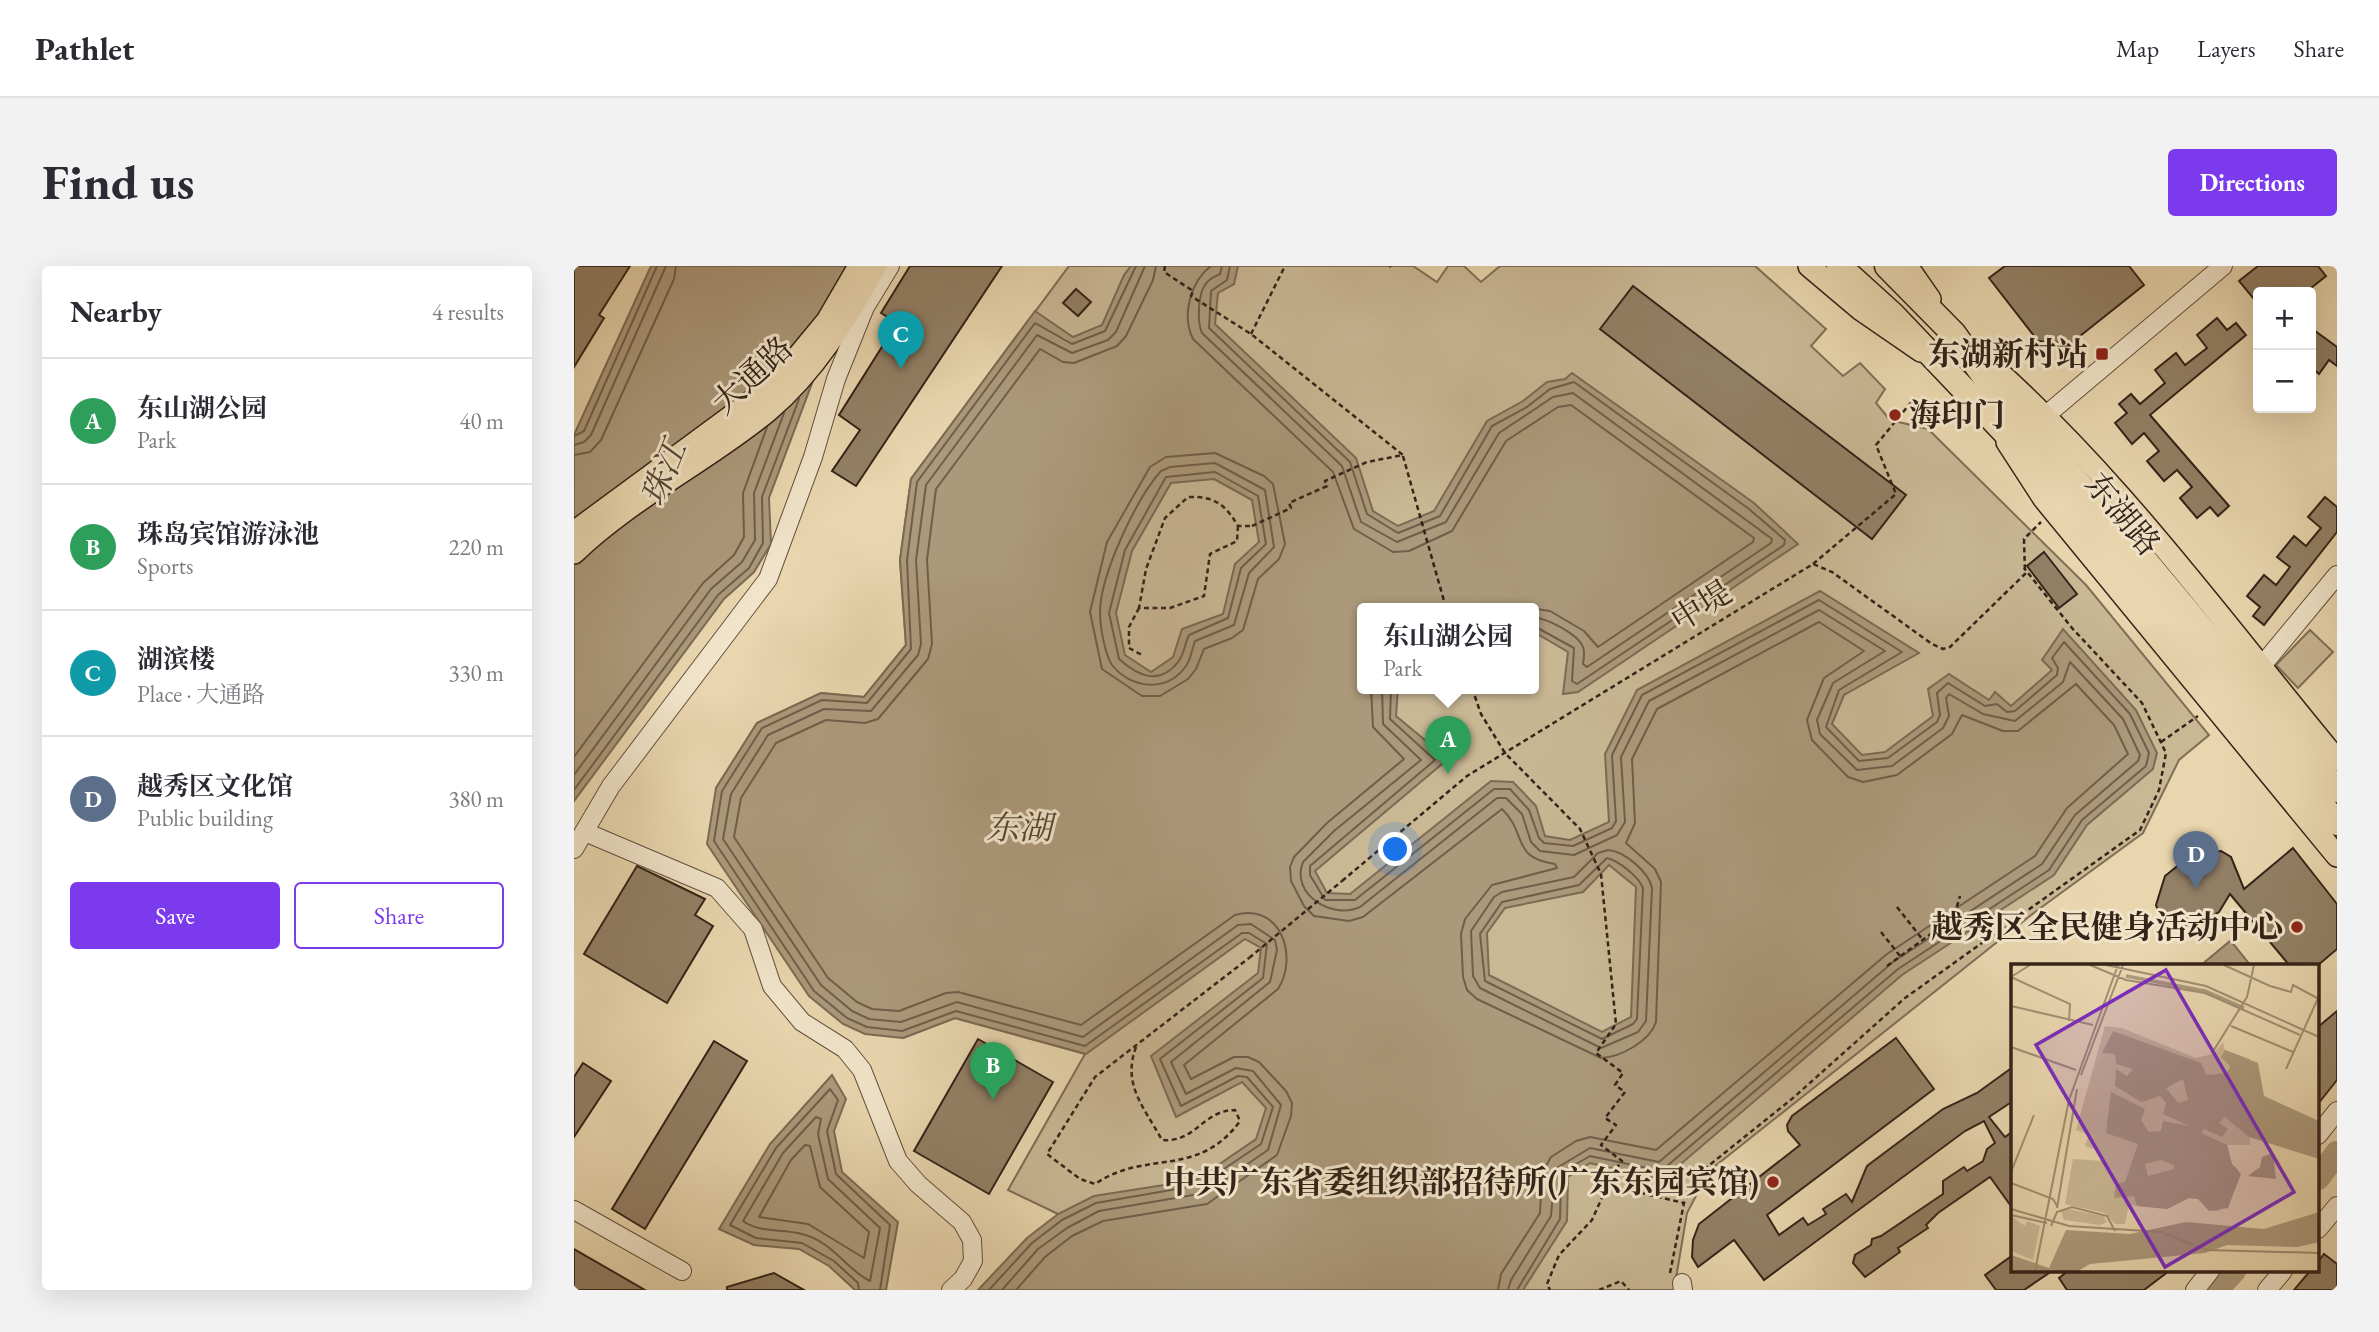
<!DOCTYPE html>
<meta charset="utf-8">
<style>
:root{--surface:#fff;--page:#f2f2f3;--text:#2b2b33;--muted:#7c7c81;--line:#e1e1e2;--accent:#7c3aed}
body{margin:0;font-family:"EB Garamond","Noto Serif SC",serif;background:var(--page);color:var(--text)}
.controls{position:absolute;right:21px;top:21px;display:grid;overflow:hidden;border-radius:7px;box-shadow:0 7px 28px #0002}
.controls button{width:63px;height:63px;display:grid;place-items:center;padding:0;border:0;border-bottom:2px solid var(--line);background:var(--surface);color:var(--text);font:35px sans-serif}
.you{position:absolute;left:822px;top:584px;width:24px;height:24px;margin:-18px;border:5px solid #fff;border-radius:50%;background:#1a73e8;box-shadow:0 0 0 10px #1a73e833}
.badge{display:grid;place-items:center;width:46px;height:46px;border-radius:50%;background:var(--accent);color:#fff;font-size:23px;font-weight:700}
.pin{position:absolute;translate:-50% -58px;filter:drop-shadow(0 2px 4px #0008)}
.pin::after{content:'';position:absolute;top:37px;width:24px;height:21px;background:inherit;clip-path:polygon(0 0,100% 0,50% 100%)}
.popup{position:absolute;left:783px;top:337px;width:182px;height:91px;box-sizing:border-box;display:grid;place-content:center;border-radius:7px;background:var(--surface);filter:drop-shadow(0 2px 5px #0005);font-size:23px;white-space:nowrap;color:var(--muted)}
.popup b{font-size:26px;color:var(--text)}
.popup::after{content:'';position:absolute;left:50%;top:100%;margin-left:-14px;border:14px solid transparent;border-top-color:var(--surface)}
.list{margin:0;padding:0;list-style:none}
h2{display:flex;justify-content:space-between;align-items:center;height:91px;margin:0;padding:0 28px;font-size:30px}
h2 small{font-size:23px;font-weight:400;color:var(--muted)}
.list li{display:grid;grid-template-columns:46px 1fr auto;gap:21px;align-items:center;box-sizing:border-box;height:126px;padding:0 28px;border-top:2px solid var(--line)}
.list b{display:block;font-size:26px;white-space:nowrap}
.list p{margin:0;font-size:23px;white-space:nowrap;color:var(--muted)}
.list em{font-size:23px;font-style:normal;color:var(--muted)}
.actions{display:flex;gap:14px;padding:21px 28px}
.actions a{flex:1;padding:16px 0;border:2px solid var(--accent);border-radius:7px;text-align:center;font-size:24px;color:var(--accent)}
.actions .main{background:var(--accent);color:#fff}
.map{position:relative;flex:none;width:1763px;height:1024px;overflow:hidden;border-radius:7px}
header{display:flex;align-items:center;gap:42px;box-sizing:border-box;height:98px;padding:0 35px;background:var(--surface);border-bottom:2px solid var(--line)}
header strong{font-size:33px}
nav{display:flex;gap:38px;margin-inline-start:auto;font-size:24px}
.intro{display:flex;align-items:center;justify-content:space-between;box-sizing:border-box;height:168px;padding:0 42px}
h1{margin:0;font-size:49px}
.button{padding:18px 32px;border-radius:7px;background:var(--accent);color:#fff;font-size:24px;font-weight:700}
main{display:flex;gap:42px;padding:0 42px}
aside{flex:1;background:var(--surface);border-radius:7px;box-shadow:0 7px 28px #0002}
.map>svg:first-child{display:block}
</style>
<header>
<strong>Pathlet</strong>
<nav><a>Map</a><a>Layers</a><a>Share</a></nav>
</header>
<div class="intro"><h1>Find us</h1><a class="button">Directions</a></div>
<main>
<aside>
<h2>Nearby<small>4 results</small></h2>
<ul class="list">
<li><span class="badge" style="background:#2e9e5b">A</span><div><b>东山湖公园</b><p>Park</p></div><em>40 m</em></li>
<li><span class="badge" style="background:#2e9e5b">B</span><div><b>珠岛宾馆游泳池</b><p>Sports</p></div><em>220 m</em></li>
<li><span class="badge" style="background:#0f9aa8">C</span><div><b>湖滨楼</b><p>Place · 大通路</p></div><em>330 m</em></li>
<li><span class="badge" style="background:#5c6f8a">D</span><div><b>越秀区文化馆</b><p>Public building</p></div><em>380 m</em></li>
</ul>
<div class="actions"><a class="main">Save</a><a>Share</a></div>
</aside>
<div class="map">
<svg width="1763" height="1024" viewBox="0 0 1763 1024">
<rect width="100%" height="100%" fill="#e9d6ae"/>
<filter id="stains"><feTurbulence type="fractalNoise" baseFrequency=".00286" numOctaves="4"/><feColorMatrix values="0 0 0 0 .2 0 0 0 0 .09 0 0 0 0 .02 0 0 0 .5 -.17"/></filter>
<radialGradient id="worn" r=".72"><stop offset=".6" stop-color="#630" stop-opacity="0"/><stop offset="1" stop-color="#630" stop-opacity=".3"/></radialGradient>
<g fill="#cab895" stroke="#806e57" stroke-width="2" fill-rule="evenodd">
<path d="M495 0H839L863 16 874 0H890L907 16 926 0H1181L1252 63 1237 80 1269 110 1286 97 1311 123 1302 137 1316 154 1354 163 1512 319 1635 469 1605 494 1569 567 1461 646 1135 905 1113 947 1100 1024H612L484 948 434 924 511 788 381 752 329 772 142 522 183 457 247 427 290 431 332 379 326 294 337 213ZM788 342H960V422H788Z"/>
<path d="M1736 364 1759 386 1724 422 1702 399Z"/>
</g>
<g fill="#ac997b" stroke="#7c6a54" stroke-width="2" fill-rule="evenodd">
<path d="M77 0H282L195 232 197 278 180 306 150 333 0 535V169Z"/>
<path d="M557 0H664L660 18 644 27 641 58 782 192 799 245 824 260 860 245 913 155 949 135 973 116 991 113 998 107 1180 237 1224 278 1004 426 989 428 994 386 960 366V342H788V422H824L822 450 874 493 741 605 753 627 776 628 917 515 939 516 962 540 971 570 996 574 1035 556 1031 488 1063 424 1246 325 1345 387 1270 429 1258 458 1288 489 1311 486 1359 450 1354 423 1375 408 1415 434 1421 426 1437 440 1478 404 1468 394 1489 363 1562 444 1583 487 1579 503 1513 559 1480 609 1328 709 1088 914 1016 897 994 911 993 955 949 1024H404L453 972 484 948 520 930 622 914 682 873 692 842 668 816 602 851 577 790 684 707 687 682 671 673 512 788 381 752 329 772 291 768 269 758 235 730 133 578 142 522 183 457 247 427 290 431 332 379 326 294 337 213 461 45 499 71 528 59 550 9ZM640 213 678 234 685 276 661 298 649 348 608 363 599 391 577 406 551 389 542 347 558 285 597 217ZM1035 599 1062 621 1057 751 1028 766 915 709 913 667 931 642 1009 626Z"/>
<path d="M1657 675 1677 700H1626L1656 675Z"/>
<path d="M258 809 272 833 260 865 268 906 324 956 312 1024H281L255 1000 225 983 180 979 145 963 196 878Z"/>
</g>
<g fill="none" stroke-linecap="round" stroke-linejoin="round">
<g stroke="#705e4a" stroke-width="2">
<path d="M637 0C617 15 607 49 619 73L759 206 780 263 819 286 835 285 878 265 932 175 984 141 997 139 1180 272 1179 276 1024 381 1010 365 976 345 955 342"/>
<path d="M648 0 646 8C640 11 634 13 631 19 624 29 623 56 628 67L768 200 787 256 823 276 872 256 925 167 979 131 999 127 1198 273 1197 277 1013 401 1009 398C1010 392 1011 386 1009 381 1004 368 973 352 960 352"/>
<path d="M656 0 653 14 637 25 635 62 776 196 793 248 824 267 866 250 918 160 953 141 976 123 1000 116 1175 243 1211 274 1210 279 1003 418 998 415 1000 382 960 360"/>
<path d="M0 170 10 165 83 0"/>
<path d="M0 179 10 176 17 169 92 0"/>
<path d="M641 187 690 210 699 218 711 278 705 293 684 313 669 364 658 372 630 383 622 403 614 413 586 430H568L528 403 516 346 533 276 576 201 592 191Z"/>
<path d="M0 189 16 186 27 174 100 13 102 0"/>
<path d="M641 197 691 224 700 281 675 307 660 359 621 375C618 383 617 393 612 400 593 427 557 423 538 399 531 389 526 360 526 347 526 309 562 233 587 205L596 201Z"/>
<path d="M641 206 684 230 692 278 667 302 654 352 615 369C611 377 610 389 604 396 585 420 564 410 545 393L535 347 551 284 592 211Z"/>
<path d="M797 422 799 461 830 493 753 557 720 591 716 601 717 615 730 640 740 650 775 655 789 651 928 543C954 568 936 591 981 598L983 602 918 619 891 653 887 668 889 711 893 724 903 733 1027 792C1047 791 1076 775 1082 756L1087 616 1081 603 1052 577 1061 557 1058 493 1083 443 1245 356 1290 385 1250 412 1233 454 1238 474 1274 511 1289 516 1323 509 1378 468 1388 449 1429 465H1444L1502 418 1540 459 1554 488 1493 542 1461 590 1313 688 1082 884 1016 871 1002 875 977 891 968 907 966 947 927 1008 924 1024"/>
<path d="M808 422 809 458 847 494 760 565 729 596C716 628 758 654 786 641L923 532H932L948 548 957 576 966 585 1000 589 1043 569 1051 556 1047 491 1075 435 1245 344 1311 385 1259 417 1243 454 1246 468 1283 504 1318 500 1369 462 1375 450 1372 432 1375 428 1409 448 1441 455 1489 416 1496 396 1549 453 1566 489 1564 495 1501 549 1468 598 1319 696 1085 896 1016 882 981 903 977 950 937 1014 934 1024"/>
<path d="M817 422 816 453 861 494 736 600V609L751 634H781L920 523H936L955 544 965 572 970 577 999 580 1038 562 1042 555 1038 489 1068 429 1245 334 1328 386 1265 424 1252 461 1285 495 1314 492 1363 456 1366 449 1363 427 1374 417 1411 440 1423 438 1433 446 1441 445 1483 409 1484 402 1478 392 1490 376 1556 448 1575 487 1572 500 1508 554 1475 604 1324 703 1087 905 1016 890 990 905 987 912 986 953 943 1024"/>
<path d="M0 491 129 317 160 289 170 271 169 227 193 161"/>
<path d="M0 509 137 323 168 296 181 274 180 227 210 147"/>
<path d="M0 524 144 329 175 302 189 277 188 231 225 133"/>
<path d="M1034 584C1050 585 1075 606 1078 622L1072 755 1064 766 1027 782 906 722 899 710 897 665 920 631 928 626 1000 611 1024 587Z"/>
<path d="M1033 592C1045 595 1065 611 1069 622L1063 753 1059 758 1028 773 911 715 906 668 928 636 1005 619Z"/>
<path d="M242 851 247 853 244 868 254 913 306 962 296 1015C273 1004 258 975 228 968 208 962 187 968 169 955L209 887Z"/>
<path d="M231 879 236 880 246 921 295 966 290 992 234 958 185 951 217 894Z"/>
<path d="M285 1024 284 1017 260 995 228 977 182 972 156 959 202 882 256 823 264 834 253 865 262 908 316 959 306 1024"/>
<path d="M415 1024 458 977 488 954 522 937 626 919 687 878 699 841 673 811 664 810 607 840 586 793 689 712 693 678 675 667H668L511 780 382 745 328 765 293 761 273 752 240 725 140 575 148 525 188 462 248 434 293 437 337 383 333 294 343 216 461 57 498 78 531 65 562 0"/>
<path d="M428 1024 464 983 493 962 525 945 631 927 694 884 707 839 679 805 662 802 612 828 597 796 696 716 703 684 701 674 677 658 664 659 509 771 383 736 327 756 295 753 278 745 247 719 149 573 157 528 194 469 250 443 297 445 344 389 347 378 342 294 352 219 463 69 498 87 534 74 542 66 571 0"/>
<path d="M442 1024 471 991 498 970 529 955 633 938 703 889 717 850 718 837 712 825 685 796 674 791H660L617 813 610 799 704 723C725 690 706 636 661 649L507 759 384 726 372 727 325 745 298 743 283 736 254 712 160 571 167 532 202 477 252 454 291 457 304 453 354 393 358 378 353 294 362 223 466 83 489 96 500 97 543 80 552 70 579 14 582 0"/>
</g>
<g stroke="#ac997b" stroke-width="24">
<path d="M1744 912 1763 887"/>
<path d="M1642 1024 1660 1005"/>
</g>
</g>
<g fill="#938066" stroke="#352319" stroke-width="2">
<path d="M0 0H56L25 49 30 52 0 101Z"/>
<path d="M336 0H428L282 220 258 205 286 164 265 149 323 57 307 47Z"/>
<path d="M1431 0H1555L1570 19 1496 78 1464 75 1415 12Z"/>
<path d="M1684 0H1744L1752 10 1732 26H1684V38L1665 15Z"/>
<path d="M1059 20 1332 229 1298 273 1026 63Z"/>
<path d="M502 23 517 36 504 50 489 37Z"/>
<path d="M1643 52 1653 64 1662 57 1672 69 1576 149 1655 240 1644 250 1636 241 1623 252 1606 232 1618 221 1603 204 1590 215 1573 195 1585 185 1570 167 1558 178 1541 157 1553 147 1545 138 1557 128 1566 138 1591 117 1581 104 1602 87 1611 99 1633 82 1623 69Z"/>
<path d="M1737 62 1763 81V100L1755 94 1745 108 1737 101Z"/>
<path d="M1751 231 1763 241V266L1690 359 1679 350 1686 341 1673 330 1690 309 1702 319 1716 301 1703 291 1720 270 1732 280 1747 262 1734 251Z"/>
<path d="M1470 286 1503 328 1485 342 1453 300Z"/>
<path d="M1719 582 1763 638V683L1743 700H1716L1656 628 1645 646 1620 660 1592 656 1585 648 1582 639 1591 610 1617 589 1647 585 1657 591 1670 623Z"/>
<path d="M63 600 131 633 121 649 139 660 93 737 10 688Z"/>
<path d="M1763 745V814L1744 838V761Z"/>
<path d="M1322 772 1360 823 1193 949 1205 969 1229 952 1234 959 1252 948 1249 943 1272 928 1278 936 1293 900 1369 843 1403 827 1439 801V835L1415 851 1431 871 1439 865V943L1416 911 1364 947 1352 959 1354 962 1324 982 1326 986 1291 1011 1279 997 1281 989 1297 979 1298 973 1307 970 1369 928V915L1390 901 1393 905 1409 895 1413 883 1421 877 1410 855 1391 865 1190 1014 1160 974 1124 1001 1118 991 1119 974 1125 958 1226 879 1214 865 1213 859 1218 850Z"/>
<path d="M404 773 479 816 415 928 340 885Z"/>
<path d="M140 775 173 795 71 963 38 943Z"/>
<path d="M9 797 37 815 0 871V811Z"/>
<path d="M0 983 71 1024H0Z"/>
<path d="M1750 988 1763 998V1024H1720L1736 1005H1744V996Z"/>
<path d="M1439 989V1005H1478L1450 1024H1422L1411 1009Z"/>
<path d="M1494 1005H1595L1570 1024H1493L1485 1012Z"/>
<path d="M200 1007 230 1024H153V1021Z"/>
</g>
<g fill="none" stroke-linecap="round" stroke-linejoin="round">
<g stroke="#62503e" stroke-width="20">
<g id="minor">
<path d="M1471 150 1649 0"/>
<path d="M1686 402 1763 309"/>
<path d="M11 566 143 622 179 663 198 720 228 756 271 783 288 804 324 895 344 918 388 956 398 974 399 995 389 1013 377 1024"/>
<path d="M0 583 37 520 194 313 239 191 262 113 291 41 316 0"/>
<path d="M1744 869 1763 845"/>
<path d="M0 944 108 1005"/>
<path d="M1744 963 1763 940"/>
<path d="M1108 1017 1109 1024"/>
<path d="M1621 1024 1636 1005"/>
<path d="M1693 1024 1709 1005"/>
</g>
</g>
<g stroke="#352319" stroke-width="24">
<g id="major">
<path d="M1235 0 1286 43 1347 85"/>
<path d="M1333 0 1356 33"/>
<path d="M1396 81C1537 200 1646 353 1763 494"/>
<path d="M1433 176 1470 233 1763 590"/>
<path d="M0 266 201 118 253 55 285 0"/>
<path d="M0 287C58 231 132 196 194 145 241 105 272 53 302 0"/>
</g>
</g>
<g stroke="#352319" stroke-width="27">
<g id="highway">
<path d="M1265 0 1319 49 1484 222 1763 557"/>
<path d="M1313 0 1380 68 1415 117 1538 255 1763 524"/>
</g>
</g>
<g stroke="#352319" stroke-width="2.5" stroke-dasharray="5 3.5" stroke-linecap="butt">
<path d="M591 0 590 6 619 25 617 30 677 68 829 189 793 196"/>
<path d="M816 0 817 1"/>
<path d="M677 68 711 0"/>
<path d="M829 190 872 342"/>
<path d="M664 260 663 275 636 288 630 330 596 342H565L572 303 591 252 614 231C640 230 651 238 664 260H678"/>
<path d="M1239 298 1322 228 1302 179 1339 134"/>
<path d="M565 342 555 361V382L568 389"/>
<path d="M898 422 907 448 931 487 1006 563 1027 608 1042 758 1022 787 1049 807 1041 819 1051 826 1031 852 1042 859 1027 879 1048 895 1039 907 1018 954 985 989 973 1018 976 1024"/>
<path d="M1587 476 1624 450"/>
<path d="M768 615 893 510 1239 298 1258 306 1358 378 1369 383 1376 381 1451 308 1450 273 1467 256"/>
<path d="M1323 641 1349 674"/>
<path d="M1307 666 1326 690"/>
<path d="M1313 700 1380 651 1386 630"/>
<path d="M562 781C548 819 570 841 588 874 622 877 629 844 661 844L666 855C624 913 572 883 521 918L506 913 473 888 521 811 675 692"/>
<path d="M1033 919 1110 937"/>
<path d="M1096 1007 1110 937 1128 905 1219 832 1331 732 1566 564 1585 524 1592 487 1568 437 1498 362 1450 302"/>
<path d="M1025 1024 1047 1015 1055 1024"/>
</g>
<use href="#minor" stroke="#f1e4ca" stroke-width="18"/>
<use href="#major" stroke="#e9d6ae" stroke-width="21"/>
<use href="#highway" stroke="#e9d6ae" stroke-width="24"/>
<g stroke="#352319" stroke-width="2.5" stroke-dasharray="5 3.5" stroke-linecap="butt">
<path d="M678 260 717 242 715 237 753 220 751 215 793 196"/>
<path d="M675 692 768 615"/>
</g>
</g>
<g fill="#8f2418" stroke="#f1e4ca" stroke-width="2.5">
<rect x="1521" y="81" width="14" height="14" rx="3.5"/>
<circle cx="1321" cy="149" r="7"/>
<circle cx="1723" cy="661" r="7"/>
<circle cx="1199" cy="916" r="7"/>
</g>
<g text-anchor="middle" stroke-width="6" stroke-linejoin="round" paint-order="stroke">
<g font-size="32" font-weight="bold" fill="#352319" stroke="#f1e4ca" text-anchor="end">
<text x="1514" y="99">东湖新村站</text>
<text x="1335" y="160" text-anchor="start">海印门</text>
<text x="1709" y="672">越秀区全民健身活动中心</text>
<text x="1185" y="927">中共广东省委组织部招待所(广东东园宾馆)</text>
</g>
<g font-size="32" fill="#352319" stroke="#f1e4ca">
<text transform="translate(178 109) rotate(-43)" y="11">大通路</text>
<text transform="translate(1549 248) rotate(50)" y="11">东湖路</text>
<text transform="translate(1127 340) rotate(-32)" y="11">中堤</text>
</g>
<g font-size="33" font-style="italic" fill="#594636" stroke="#f1e4ca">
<text transform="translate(89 207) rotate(-68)" y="12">珠江</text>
<text x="445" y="573">东湖</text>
</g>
</g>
<g transform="translate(1437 698)">
<rect width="308" height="308" fill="#e9d6ae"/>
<path d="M94 62 111 64 185 94 202 90 212 78 214 86 239 95V181H216L221 200 227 205 209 247H198L187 235 178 234 156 245 118 241 114 260H104L94 249 54 240 62 195 93 197 89 187 74 182 78 171 65 166ZM58 245 92 252 96 258 89 261 53 256 50 247ZM0 252 14 262 16 257 29 262 22 296 0 287Z" fill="#cab895"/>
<path d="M102 67 190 99 196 111 216 109 219 102 210 93 214 86 247 99 253 132 308 157V195L238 173 214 153 208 159 217 165 211 173 193 165 190 169 216 181 221 200 230 210 217 244 198 247 187 235 178 234 156 245 126 242 123 232 103 234 105 220 114 218 127 180 95 169 100 128 134 145 130 156 138 168 150 167 152 157 178 162 152 150 155 139 149 132 130 138 104 122 105 105 116 112 122 105 105 100 104 90 91 89ZM172 115 177 136 167 139 155 124ZM150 196 163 201V205L137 212 134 200ZM262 189 265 215 237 212 249 203 251 193ZM308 248V278L287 283 216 281 194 289 79 300 67 307H0V291L38 304 55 266 119 270 175 258 253 265Z" fill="#ac997b" fill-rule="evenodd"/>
<path fill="none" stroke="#ac997b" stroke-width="3.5" d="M115 12 194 27 233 44"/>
<path fill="none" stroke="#a18e72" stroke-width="2" d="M79 1 115 16 194 29 289 71M95 1 195 22 308 73M213 1 259 22 280 28 282 21 308 35M0 13 59 40 58 57M0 13 19 1M0 42 82 61M220 62 282 88M0 83 65 106M201 89 236 33 243 1M275 105 308 32M70 111 112 1M0 208 23 151M0 219 42 235 46 242M46 244 66 125M0 245 58 262 150 268 196 286 308 289M0 251 36 259M40 262 46 248 61 243 96 252 104 267M24 307 58 136 107 1"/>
<path fill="#7b2cbf" fill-opacity="0.15" stroke="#7b2cbf" stroke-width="3.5" d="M155 6 283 228 154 303 25 81Z"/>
<rect width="308" height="308" fill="none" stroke="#352319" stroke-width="3.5"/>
</g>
<rect width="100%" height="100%" filter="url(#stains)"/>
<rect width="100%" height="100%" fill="url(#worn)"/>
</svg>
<div class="controls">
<button>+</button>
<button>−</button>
</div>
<div class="you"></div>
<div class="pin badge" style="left:874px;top:508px;background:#2e9e5b">A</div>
<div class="popup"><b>东山湖公园</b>Park</div>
<div class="pin badge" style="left:419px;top:834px;background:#2e9e5b">B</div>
<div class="pin badge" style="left:327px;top:103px;background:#0f9aa8">C</div>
<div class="pin badge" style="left:1622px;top:623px;background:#5c6f8a">D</div>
</div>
</main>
